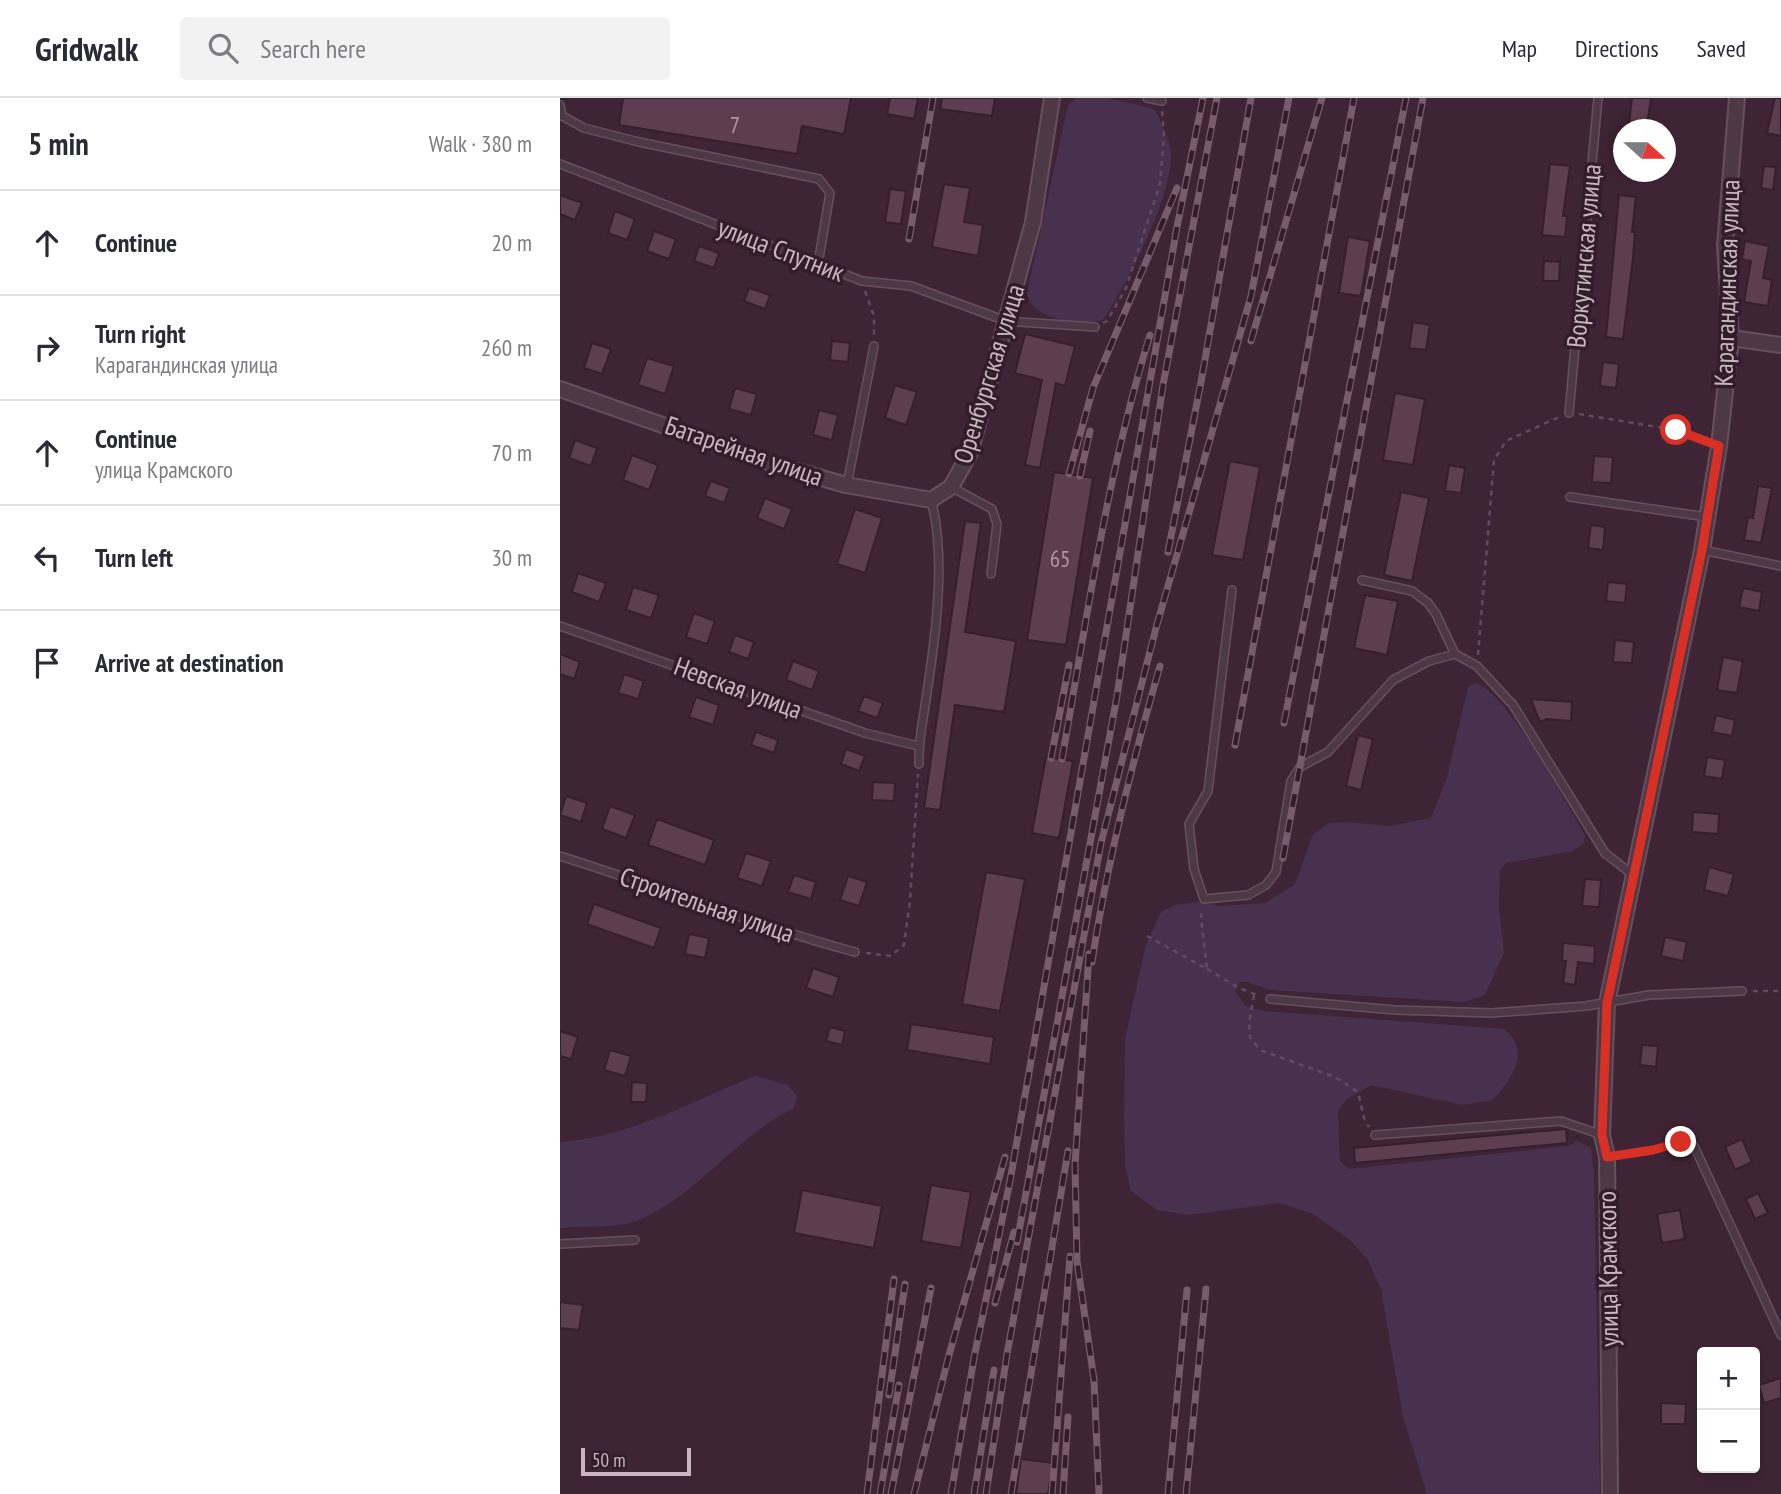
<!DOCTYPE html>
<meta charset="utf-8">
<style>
:root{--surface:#fff;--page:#f2f2f3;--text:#2b2b33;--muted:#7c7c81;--line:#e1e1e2}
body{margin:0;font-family:"PT Sans Narrow",sans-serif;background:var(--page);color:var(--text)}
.controls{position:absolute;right:21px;bottom:21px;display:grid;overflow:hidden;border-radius:7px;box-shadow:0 4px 10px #0003}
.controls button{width:63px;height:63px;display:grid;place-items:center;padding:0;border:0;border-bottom:2px solid var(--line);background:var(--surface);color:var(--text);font:35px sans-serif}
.compass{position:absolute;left:1053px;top:21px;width:63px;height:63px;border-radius:50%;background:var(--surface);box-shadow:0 4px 10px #0003;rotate:111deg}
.scale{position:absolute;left:21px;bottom:18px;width:110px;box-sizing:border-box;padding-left:7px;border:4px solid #cab5c1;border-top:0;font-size:19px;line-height:24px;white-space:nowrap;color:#cab5c1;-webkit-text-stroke:5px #341d2b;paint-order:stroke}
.stop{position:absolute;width:21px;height:21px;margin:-16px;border:5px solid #d93025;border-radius:50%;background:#fff}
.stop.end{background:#d93025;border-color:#fff;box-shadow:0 2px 7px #0008}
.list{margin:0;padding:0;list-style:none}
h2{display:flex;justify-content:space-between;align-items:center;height:91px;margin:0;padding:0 28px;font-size:30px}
h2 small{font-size:23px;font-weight:400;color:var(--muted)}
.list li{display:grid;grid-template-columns:46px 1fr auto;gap:21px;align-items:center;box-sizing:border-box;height:105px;padding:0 28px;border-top:2px solid var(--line)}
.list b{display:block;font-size:26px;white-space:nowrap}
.list p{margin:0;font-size:23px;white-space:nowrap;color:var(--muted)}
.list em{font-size:23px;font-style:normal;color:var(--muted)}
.icon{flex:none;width:38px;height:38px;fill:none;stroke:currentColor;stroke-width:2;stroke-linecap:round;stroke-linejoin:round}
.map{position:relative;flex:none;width:1221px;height:1396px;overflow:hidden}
header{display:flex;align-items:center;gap:42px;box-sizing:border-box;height:98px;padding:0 35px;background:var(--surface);border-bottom:2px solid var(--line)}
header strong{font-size:33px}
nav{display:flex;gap:38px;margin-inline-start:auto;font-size:24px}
.search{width:490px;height:63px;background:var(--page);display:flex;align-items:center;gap:18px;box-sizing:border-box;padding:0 24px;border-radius:7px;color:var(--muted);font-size:26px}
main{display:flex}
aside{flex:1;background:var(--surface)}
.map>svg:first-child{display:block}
</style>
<header>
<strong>Gridwalk</strong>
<div class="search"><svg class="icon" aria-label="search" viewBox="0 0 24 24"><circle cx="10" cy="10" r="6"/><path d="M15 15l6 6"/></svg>Search here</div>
<nav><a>Map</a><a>Directions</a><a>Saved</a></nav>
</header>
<main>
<aside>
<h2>5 min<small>Walk · 380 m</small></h2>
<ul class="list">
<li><svg class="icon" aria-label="ahead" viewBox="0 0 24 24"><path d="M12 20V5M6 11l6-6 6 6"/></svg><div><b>Continue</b></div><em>20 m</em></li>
<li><svg class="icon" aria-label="right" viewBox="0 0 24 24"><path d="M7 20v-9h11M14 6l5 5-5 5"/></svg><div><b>Turn right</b><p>Карагандинская улица</p></div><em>260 m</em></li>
<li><svg class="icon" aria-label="ahead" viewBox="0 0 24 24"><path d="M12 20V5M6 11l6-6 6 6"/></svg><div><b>Continue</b><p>улица Крамского</p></div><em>70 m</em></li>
<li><svg class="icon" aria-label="left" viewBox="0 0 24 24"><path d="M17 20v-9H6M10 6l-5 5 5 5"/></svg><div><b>Turn left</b></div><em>30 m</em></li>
<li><svg class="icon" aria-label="arrive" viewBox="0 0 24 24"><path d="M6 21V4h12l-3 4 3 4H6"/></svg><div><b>Arrive at destination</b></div></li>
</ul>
</aside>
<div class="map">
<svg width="1221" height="1396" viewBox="0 0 1221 1396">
<rect width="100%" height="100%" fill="#3f2435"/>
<g fill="#47314f">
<path d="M516 0H547L591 10C598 14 599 20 602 27 607 38 611 47 611 58 611 102 567 185 543 222 519 227 472 223 467 195L508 7Z"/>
<path d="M916 585C949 597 1005 704 1025 737L1024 745 1013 753 946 765 940 772 939 810 944 855 925 897 904 904 710 892 687 884H679L675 893 686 908 705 913 944 931C972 954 952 980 933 1002L903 1007 811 987 786 1002 778 1013 780 1063 789 1071 1009 1048 1017 1043 1031 1050 1034 1077 1040 1396H867L843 1319 821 1191 808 1162 790 1142 753 1116 719 1105 629 1117 597 1112 571 1093 565 1068 564 1020 565 941 585 850 601 814 615 807 638 804 660 808 705 805 735 786 753 736 769 725 788 724 830 728 871 720 887 679 908 589Z"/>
<path d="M195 978 228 987 237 998 234 1010C175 1039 135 1100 76 1123 60 1130 19 1128 0 1130V1044C67 1040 133 1003 195 978Z"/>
</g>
<g fill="#5d3e51" stroke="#361f2d" stroke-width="2">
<path d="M63 0H291L284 36 242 28 237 56 59 27Z"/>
<path d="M330 0H358L354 21 327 16Z"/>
<path d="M382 0H435L432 18 380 11Z"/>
<path d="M1072 0H1091L1087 27 1069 25Z"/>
<path d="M1215 0H1221V38L1207 35Z"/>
<path d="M990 66 1010 68 1003 118H1007L1005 139 982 137Z"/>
<path d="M1204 68 1216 69 1213 92 1201 90Z"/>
<path d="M384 86 410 90 404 124 423 127 418 158 372 149Z"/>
<path d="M330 91 346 93 341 126 325 124Z"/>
<path d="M0 97 22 105 15 122 0 116Z"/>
<path d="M1059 97 1076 99 1072 134H1075L1073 160 1063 241 1046 239Z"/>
<path d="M55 113 75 121 67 142 48 135Z"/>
<path d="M94 133 116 141 109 161 87 153Z"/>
<path d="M788 139 810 143 801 198 779 195Z"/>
<path d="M1185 143 1209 148 1203 180 1212 182 1208 208 1184 204 1191 163 1182 161Z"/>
<path d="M139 148 159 155 154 170 134 163Z"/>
<path d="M984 163 1000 164 999 183H983Z"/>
<path d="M189 190 210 197 205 211 184 203Z"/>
<path d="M853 224 870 227 866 252 849 250Z"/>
<path d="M465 236 515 248 505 288 496 285 480 370 465 367 482 282 455 275Z"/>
<path d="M272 243 290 245 288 264 270 262Z"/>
<path d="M32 245 51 251 42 276 24 270Z"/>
<path d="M87 260 114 268 105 296 78 287Z"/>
<path d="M1043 264 1059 266 1056 290 1040 288Z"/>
<path d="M335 287 357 294 346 327 325 320Z"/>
<path d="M175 290 197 296 191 317 169 311Z"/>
<path d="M835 295 865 301 853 367 823 362Z"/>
<path d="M259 312 278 317 272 342 253 337Z"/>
<path d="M15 342 37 350 31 368 9 360Z"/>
<path d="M72 357 98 367 89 392 63 382Z"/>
<path d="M1034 358 1053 359 1051 385 1032 384Z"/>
<path d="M670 363 700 369 683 462 652 457Z"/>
<path d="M889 367 905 370 901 395 885 393Z"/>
<path d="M494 374 533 380 506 547 467 542Z"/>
<path d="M151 383 170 390 164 405 145 398Z"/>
<path d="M1198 388 1212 390 1201 445 1184 442 1188 419 1193 420Z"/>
<path d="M841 394 869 400 852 483 824 477Z"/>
<path d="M205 400 232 411 224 431 197 420Z"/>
<path d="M295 411 322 420 305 475 277 466Z"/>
<path d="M405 423 421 425 405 534 456 543 444 614 395 607 380 712 364 710Z"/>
<path d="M1031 427 1045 429 1043 452 1028 450Z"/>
<path d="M18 475 46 485 39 504 12 494Z"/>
<path d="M1048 484 1067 486 1065 505 1046 503Z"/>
<path d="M73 489 99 497 91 520 66 512Z"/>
<path d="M1183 490 1202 494 1199 513 1179 509Z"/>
<path d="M805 497 838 503 827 557 794 550Z"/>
<path d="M134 515 155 523 147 546 126 539Z"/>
<path d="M175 537 194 544 188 561 169 554Z"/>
<path d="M1055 542 1074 544 1072 565 1053 564Z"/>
<path d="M0 556 20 564 14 581 0 576Z"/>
<path d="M1163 559 1183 563 1177 595 1157 592Z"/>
<path d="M233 563 259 573 252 592 226 582Z"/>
<path d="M64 576 84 583 78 601 58 595Z"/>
<path d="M304 598 323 605 317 620 298 613Z"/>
<path d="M136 599 159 607 153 627 129 619Z"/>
<path d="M971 601 1012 604 1011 623 987 621 980 624Z"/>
<path d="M1156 617 1175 622 1172 638 1152 634Z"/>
<path d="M196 634 218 642 214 655 191 647Z"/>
<path d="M798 637 813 641 801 692 786 688Z"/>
<path d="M286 651 305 658 299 673 281 666Z"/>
<path d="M486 659 513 663 499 740 472 735Z"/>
<path d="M1147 659 1165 662 1162 681 1144 678Z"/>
<path d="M313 684 335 685 334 703 312 702Z"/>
<path d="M6 698 27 705 21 724 0 717Z"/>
<path d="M50 708 75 717 66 740 42 731Z"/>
<path d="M1133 714 1159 716 1158 736 1132 734Z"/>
<path d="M97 721 154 742 145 767 88 747Z"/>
<path d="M186 755 211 763 202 788 177 780Z"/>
<path d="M1149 769 1174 776 1168 798 1144 792Z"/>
<path d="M426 774 465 781 440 913 402 906Z"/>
<path d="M234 777 256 784 251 801 228 794Z"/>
<path d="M288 778 307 784 299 808 280 802Z"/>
<path d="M1025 781 1041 782 1039 809 1022 808Z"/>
<path d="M34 806 101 830 94 850 27 826Z"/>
<path d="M129 836 149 840 145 860 125 856Z"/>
<path d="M1105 839 1127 844 1123 863 1101 858Z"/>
<path d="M1003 845 1035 848 1034 866 1018 864 1015 887 1003 885 1006 863H1002Z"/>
<path d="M253 870 279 879 273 899 246 890Z"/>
<path d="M351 926 434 939 430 966 347 952Z"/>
<path d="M270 929 285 933 282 947 266 943Z"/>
<path d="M0 933 18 939 11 961 0 958Z"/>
<path d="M1082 947 1098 948 1096 969 1080 967Z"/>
<path d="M50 952 71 958 65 978 44 972Z"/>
<path d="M72 984 87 985 86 1004H71Z"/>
<path d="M1006 1031 1007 1045 795 1065 794 1050Z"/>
<path d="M1182 1041 1192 1064 1175 1072 1165 1049Z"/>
<path d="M371 1087 411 1094 401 1150 361 1143Z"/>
<path d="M242 1092 322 1108 314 1150 234 1135Z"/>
<path d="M1198 1095 1208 1115 1195 1121 1186 1101Z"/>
<path d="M1120 1112 1125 1141 1102 1145 1097 1116Z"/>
<path d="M0 1204 23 1207 19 1232 0 1230Z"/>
<path d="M1221 1280V1300L1204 1305 1199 1287Z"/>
<path d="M1101 1305 1126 1306 1125 1326H1101Z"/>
<path d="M461 1361 493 1365 488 1396H456Z"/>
</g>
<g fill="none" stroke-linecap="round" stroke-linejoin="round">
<g stroke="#67505e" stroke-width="10">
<g id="lane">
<path d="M587 0 602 3"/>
<path d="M0 7 2 18 24 30 79 44 259 81 270 95 258 166"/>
<path d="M0 66 302 183 351 188 446 223 535 229"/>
<path d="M1009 315 1038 0"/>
<path d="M287 387 314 248"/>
<path d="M391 389 432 411 437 426 431 476"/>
<path d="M1010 399 1147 419"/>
<path d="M1142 452 1221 468"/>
<path d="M802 482 852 493 868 505 876 516 895 556 917 568 953 607 1045 755 1073 777"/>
<path d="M672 492 648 693 629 726 634 771 644 801 688 797 706 787 716 774 731 683 740 669 768 654 833 582 869 563 895 556"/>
<path d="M0 528 305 635 358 648"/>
<path d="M359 666C358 644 363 623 366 601 375 543 387 459 371 402"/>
<path d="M0 758C99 789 195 827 295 854"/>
<path d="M710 901 835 912 932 915 1026 908 1089 897 1182 893"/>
<path d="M815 1037 1001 1023 1042 1037"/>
<path d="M1134 1048 1221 1237"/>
<path d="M0 1146 75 1142"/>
</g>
</g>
<g stroke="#67505e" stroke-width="18">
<g id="street">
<path d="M1171 240 1221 247"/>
<path d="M0 291 216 367 286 387 371 402 391 389 410 355 473 124 492 0"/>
<path d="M1050 1396 1047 1059 1042 1037 1047 905 1142 452 1159 348 1171 240 1165 148 1177 0"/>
</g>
</g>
<g stroke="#624b62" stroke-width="2.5" stroke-dasharray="5 5" stroke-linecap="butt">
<path d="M305 193 314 218V237"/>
<path d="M543 225 547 223 566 190 600 86 604 36 602 13"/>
<path d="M1019 316 1116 332 1145 344"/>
<path d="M918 557 934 362 946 343 999 319"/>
<path d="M587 838 647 871 641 820 642 811"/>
<path d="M306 855 331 858 344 847 350 803 358 676"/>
<path d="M647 871 679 890 700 898"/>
<path d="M1193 893H1221"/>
<path d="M694 897 689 925 690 939 700 952 775 979 798 994 804 1020 809 1029"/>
<path d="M1060 1057 1093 1052 1121 1044 1126 1045"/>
</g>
<use href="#lane" stroke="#4f3846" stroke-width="7"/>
<use href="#street" stroke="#4f3846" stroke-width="14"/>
<g stroke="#785c6d" stroke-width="7">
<g id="rail">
<path d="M349 141 373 0"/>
<path d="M691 243 762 0"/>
<path d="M509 376 533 290 617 90"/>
<path d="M520 378 530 333"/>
<path d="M608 454 641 284 691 0"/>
<path d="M724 625 846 0"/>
<path d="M675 647 794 0"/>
<path d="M491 660 509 567"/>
<path d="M502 661C527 520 547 375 590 237"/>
<path d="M723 760 863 0"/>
<path d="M529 856 515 1067 517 1163 534 1282 539 1396"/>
<path d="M532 864C547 764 572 665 600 568"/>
<path d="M457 1144 557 598 603 287 657 0"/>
<path d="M435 1205 454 1134"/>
<path d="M329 1297 345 1186"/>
<path d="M307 1396 334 1181"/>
<path d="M320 1396 339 1287"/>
<path d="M331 1396 371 1190"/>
<path d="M354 1396 389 1257 445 1059"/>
<path d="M391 1396 414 1260 450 1083 617 129 643 0"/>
<path d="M414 1396 434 1272"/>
<path d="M426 1396 447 1256 541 745 596 530 691 198 729 0"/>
<path d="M451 1396 508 1053"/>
<path d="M492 1396 510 1158"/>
<path d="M503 1396 508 1319"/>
<path d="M608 1396 627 1192"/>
<path d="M626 1396 646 1191"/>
</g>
</g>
<use href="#rail" stroke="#341d2b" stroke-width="4.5" stroke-dasharray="13" stroke-linecap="butt"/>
</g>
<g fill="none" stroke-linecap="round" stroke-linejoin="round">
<path stroke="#d93025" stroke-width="9" d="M1116 332 1159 348 1142 452 1047 905 1042 1037 1047 1059 1093 1052 1121 1044"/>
</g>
<g text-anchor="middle" stroke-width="7" stroke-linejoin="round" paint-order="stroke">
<g font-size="23" fill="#af97a5">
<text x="175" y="35">7</text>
<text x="500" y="469">65</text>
</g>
<g font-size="26" fill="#cab5c1" stroke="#341d2b">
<text transform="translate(221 152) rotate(21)" y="9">улица Спутник</text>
<text transform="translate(1024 158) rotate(-85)" y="9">Воркутинская улица</text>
<text transform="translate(1167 185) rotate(-88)" y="9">Карагандинская улица</text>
<text transform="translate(429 276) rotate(-73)" y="9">Оренбургская улица</text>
<text transform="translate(184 353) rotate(19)" y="9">Батарейная улица</text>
<text transform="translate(178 590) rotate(20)" y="9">Невская улица</text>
<text transform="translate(147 807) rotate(19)" y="9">Строительная улица</text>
<text transform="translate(1048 1171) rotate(-91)" y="9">улица Крамского</text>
</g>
</g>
</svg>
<div class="controls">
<button>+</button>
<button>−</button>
</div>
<svg class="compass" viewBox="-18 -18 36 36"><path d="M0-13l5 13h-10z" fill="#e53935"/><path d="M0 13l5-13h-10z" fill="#7c7c81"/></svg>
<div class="scale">50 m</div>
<div class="stop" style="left:1116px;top:332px"></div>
<div class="stop end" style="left:1121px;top:1044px"></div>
</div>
</main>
